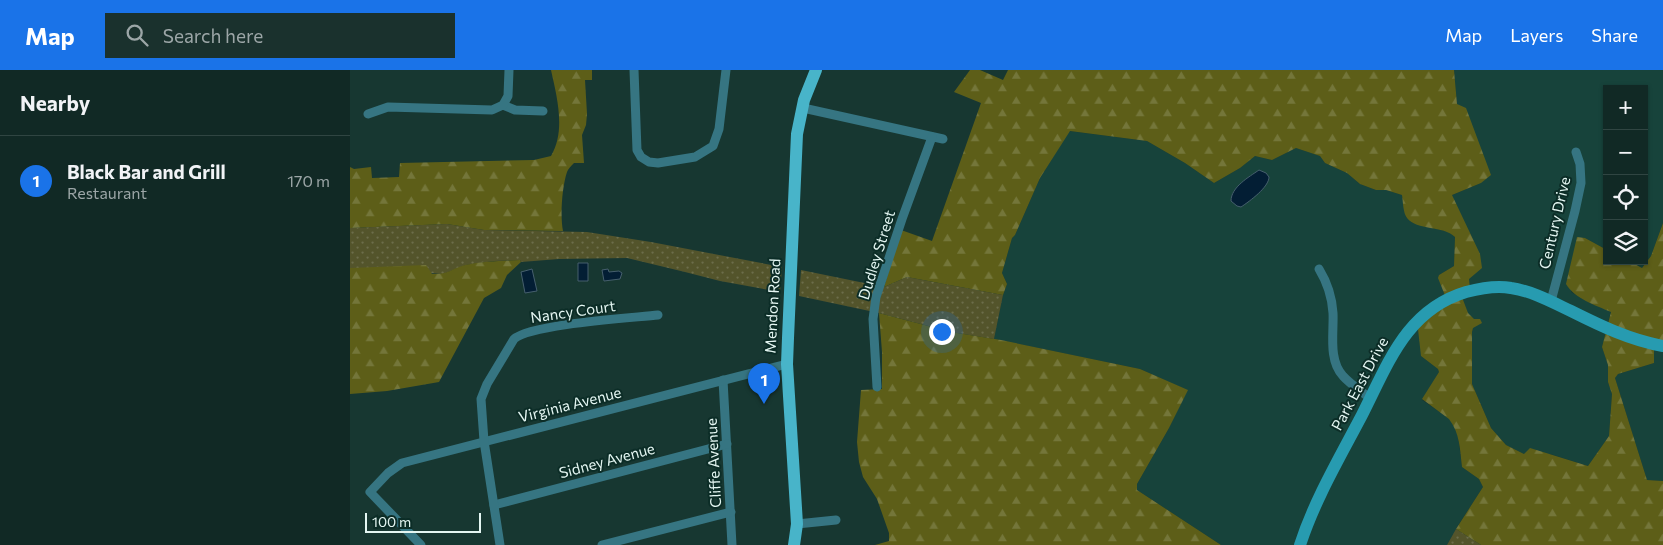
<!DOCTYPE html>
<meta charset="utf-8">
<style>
:root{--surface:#112925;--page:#1a312d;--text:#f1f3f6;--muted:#9ca6a7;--line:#304542;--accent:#1a73e8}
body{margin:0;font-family:Commissioner,sans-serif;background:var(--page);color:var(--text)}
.controls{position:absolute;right:15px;top:15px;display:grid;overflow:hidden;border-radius:0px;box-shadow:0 1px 4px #0004}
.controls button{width:45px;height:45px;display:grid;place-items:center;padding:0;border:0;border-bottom:1px solid var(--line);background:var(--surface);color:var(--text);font:25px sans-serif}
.scale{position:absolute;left:15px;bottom:12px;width:116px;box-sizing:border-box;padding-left:5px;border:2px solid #e4f6f2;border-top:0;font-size:14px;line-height:18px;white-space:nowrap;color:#e4f6f2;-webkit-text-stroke:4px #0c2d27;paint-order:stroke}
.you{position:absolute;left:591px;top:261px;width:18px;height:18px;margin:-12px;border:4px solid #fff;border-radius:50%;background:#1a73e8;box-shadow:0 0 0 8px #1a73e833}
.badge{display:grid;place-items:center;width:32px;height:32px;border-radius:50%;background:var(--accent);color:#fff;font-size:16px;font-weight:700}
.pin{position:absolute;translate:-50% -41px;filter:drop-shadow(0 1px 2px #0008)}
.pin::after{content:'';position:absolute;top:26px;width:18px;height:15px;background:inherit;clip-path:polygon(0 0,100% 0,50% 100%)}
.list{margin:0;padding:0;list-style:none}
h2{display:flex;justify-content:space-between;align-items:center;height:65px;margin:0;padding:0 20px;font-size:21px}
h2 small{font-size:16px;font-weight:400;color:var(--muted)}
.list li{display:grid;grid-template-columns:32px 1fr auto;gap:15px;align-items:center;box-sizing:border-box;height:90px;padding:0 20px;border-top:1px solid var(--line)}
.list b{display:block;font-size:19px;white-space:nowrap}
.list p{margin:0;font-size:16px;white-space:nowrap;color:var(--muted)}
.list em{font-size:16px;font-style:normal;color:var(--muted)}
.icon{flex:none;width:28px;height:28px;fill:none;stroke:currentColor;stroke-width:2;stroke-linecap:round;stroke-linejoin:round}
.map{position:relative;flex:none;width:1313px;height:475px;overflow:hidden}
header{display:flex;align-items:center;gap:30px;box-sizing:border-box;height:70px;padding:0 25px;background:var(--accent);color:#fff}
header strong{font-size:24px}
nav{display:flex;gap:28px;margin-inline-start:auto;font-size:18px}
.search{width:350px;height:45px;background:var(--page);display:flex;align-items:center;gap:12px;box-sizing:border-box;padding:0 18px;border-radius:0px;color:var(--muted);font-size:19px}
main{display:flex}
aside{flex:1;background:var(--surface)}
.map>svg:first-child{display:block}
</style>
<header>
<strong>Map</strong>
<div class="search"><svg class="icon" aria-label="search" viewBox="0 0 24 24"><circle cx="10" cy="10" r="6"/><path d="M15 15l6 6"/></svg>Search here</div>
<nav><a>Map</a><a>Layers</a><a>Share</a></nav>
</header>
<main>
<aside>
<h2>Nearby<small></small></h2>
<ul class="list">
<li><span class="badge">1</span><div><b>Black Bar and Grill</b><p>Restaurant</p></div><em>170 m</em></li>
</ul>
</aside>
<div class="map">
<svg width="1313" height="475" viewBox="0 0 1313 475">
<defs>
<pattern id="grass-dots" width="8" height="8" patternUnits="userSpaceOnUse" patternTransform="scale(1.25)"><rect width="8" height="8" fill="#53542b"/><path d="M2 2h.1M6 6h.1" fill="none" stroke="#6c6d4a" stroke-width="1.8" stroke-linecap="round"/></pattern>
<pattern id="forest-firs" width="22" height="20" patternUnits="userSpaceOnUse" patternTransform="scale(1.25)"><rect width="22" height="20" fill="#5d5e18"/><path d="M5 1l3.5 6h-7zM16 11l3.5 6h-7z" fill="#74763a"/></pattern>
</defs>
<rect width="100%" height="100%" fill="#173731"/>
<g fill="#17433b">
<path d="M1104 0H1313V153L1301 186 1292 198 1279 191H1294V19H1257V180L1235 168 1221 222 1240 233 1261 241 1252 277 1258 295V312L1262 324 1259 366 1238 396 1200 384H1174L1156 375 1141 358 1122 314V262L1123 258 1112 227 1102 125 1131 113 1107 34Z"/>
<path d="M719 61 797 71 835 93 864 113 890 98 905 86 922 90 946 78 970 86 975 93 997 103 1010 114 1026 120H1036L1052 125 1056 147 1063 153 1099 162 1105 167 1104 196 1089 205V208L1096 228 1071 286 1088 299 1089 302 1072 330 1100 349 1103 353 1108 365 1112 397 1129 409 1133 417 1109 454 1097 475H871L787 420V414L819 358 837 320 790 299 644 269 653 225 657 214 652 203 662 168 665 165 690 108Z"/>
<path d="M1313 275V411L1297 410 1265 308 1268 304 1304 293V279Z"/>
</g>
<g fill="url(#grass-dots)">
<path d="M97 154 134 160 237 162 301 172 432 197 430 222 370 211 335 202 277 188 209 189 171 192 170 190 144 191 116 195 93 204 0 198V158Z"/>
<path d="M451 200 534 217 557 207 653 225 644 269 601 262 529 243 449 226Z"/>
<path d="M1106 459 1131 475H1097Z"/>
</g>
<g fill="url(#forest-firs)">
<path d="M201 0H242V10H235L237 44 236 55 232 65 234 93H224C221 96 218 99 217 102 212 117 210 146 213 161L134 160 97 154 0 158V97L4 99 21 97 22 108 49 107 50 93 184 90 201 86C216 61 207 27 201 0Z"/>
<path d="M620 0H630L653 10 658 0H1104L1107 34 1116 38 1141 105 1131 113 1102 125 1130 184 1132 198 1119 209 1120 220 1112 227 1118 243 1124 249H1130L1132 253 1123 258 1122 262V314L1141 358 1156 375 1174 384 1180 378 1238 396 1259 366 1262 324 1258 312V295L1252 277 1261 242C1245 235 1225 229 1216 214L1227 167 1235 168 1257 180V191H1279L1292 198 1301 186 1313 153V275L1304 279V293L1268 304 1265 308 1297 410 1313 411V475H1131L1106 459 1133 417 1129 409 1112 397C1110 380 1110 363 1099 349L1072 329 1089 302 1088 299 1071 286 1067 250 1096 228 1088 208 1089 205 1104 196 1105 167C1093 155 1067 161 1057 148 1053 143 1053 131 1052 125L1036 120H1026L1010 114 997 103 975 93 970 86 946 78 922 90 905 86 890 98 864 113 835 93 797 71 720 61 690 108 665 165 662 168 652 203 657 214 653 225 557 207 534 217 551 160 582 171 631 33 604 22Z"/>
<path d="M170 190 171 192 157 205 151 218 134 228 89 312 37 321 0 324V198L76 195 82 204C97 205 101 199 115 195 133 191 152 191 170 190Z"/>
<path d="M529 243 601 262 651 270 790 299 838 320 819 358 787 414V420L871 475H525L539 471V463L527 429 513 407 509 392 507 372 511 320 532 319V282Z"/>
</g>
<g fill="#031e34" stroke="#465f6d">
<path d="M909 100 916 103 919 107C919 117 900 131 891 137L887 136 881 131C881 117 899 107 909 100Z"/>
<path d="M238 193V211H228V193Z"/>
<path d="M182 199 187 221 175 223 171 202Z"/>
<path d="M258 199 259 202 269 201 272 203 270 209 254 211 252 200Z"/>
</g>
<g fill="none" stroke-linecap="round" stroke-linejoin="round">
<g stroke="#367582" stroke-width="9">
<path d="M284 0 287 80 291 87 299 92 308 93 345 87 363 76 369 59 376 0"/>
<path d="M153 35 165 40 193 41"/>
<path d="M453 38 593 69"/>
<path d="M18 44 38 37 142 40 153 35 158 26 159 0"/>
<path d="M969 199C977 212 982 227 983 243 984 262 978 290 993 306 1000 314 1011 321 1020 328"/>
<path d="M1201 231 1225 141 1231 113 1230 94 1226 82"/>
<path d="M373 310 382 475"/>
<path d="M527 317 523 249 526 227 552 149 582 67"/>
<path d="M144 435 377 374"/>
<path d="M447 454 486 450"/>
<path d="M71 475 20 422 38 403 52 393 437 294"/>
<path d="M150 475 134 371 131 329 137 314 164 269C181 254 281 248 308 245"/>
<path d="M252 475 381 442"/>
</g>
<path stroke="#279bb0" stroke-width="12" d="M950 475C965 429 990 387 1012 345 1038 294 1056 240 1116 222 1131 218 1146 215 1161 218 1182 221 1202 232 1221 241 1251 256 1280 270 1313 276"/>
<path stroke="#48b4c9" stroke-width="12" d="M444 475 447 454 437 294 438 268 447 64 454 30 466 0"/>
</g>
<g text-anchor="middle" stroke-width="4" stroke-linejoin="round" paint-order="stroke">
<g font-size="15" fill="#e4f6f2" stroke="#0c2d27">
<text transform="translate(1205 153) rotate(-77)" y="5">Century Drive</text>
<text transform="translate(527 185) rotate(-73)" y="5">Dudley Street</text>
<text transform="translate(423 236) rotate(-87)" y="5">Mendon Road</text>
<text transform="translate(223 242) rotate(-8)" y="5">Nancy Court</text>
<text transform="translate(1010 314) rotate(-62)" y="5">Park East Drive</text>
<text transform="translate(220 335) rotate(-14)" y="5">Virginia Avenue</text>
<text transform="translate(257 391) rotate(-15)" y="5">Sidney Avenue</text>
<text transform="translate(364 393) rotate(-93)" y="5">Cliffe Avenue</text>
</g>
</g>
</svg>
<div class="controls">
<button>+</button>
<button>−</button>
<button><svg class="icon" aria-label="locate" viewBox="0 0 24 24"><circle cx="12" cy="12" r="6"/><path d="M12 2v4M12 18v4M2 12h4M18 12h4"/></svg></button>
<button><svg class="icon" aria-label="layers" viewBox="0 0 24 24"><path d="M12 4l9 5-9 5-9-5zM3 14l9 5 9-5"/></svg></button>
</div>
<div class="scale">100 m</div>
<div class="you"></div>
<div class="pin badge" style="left:414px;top:334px">1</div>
</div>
</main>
